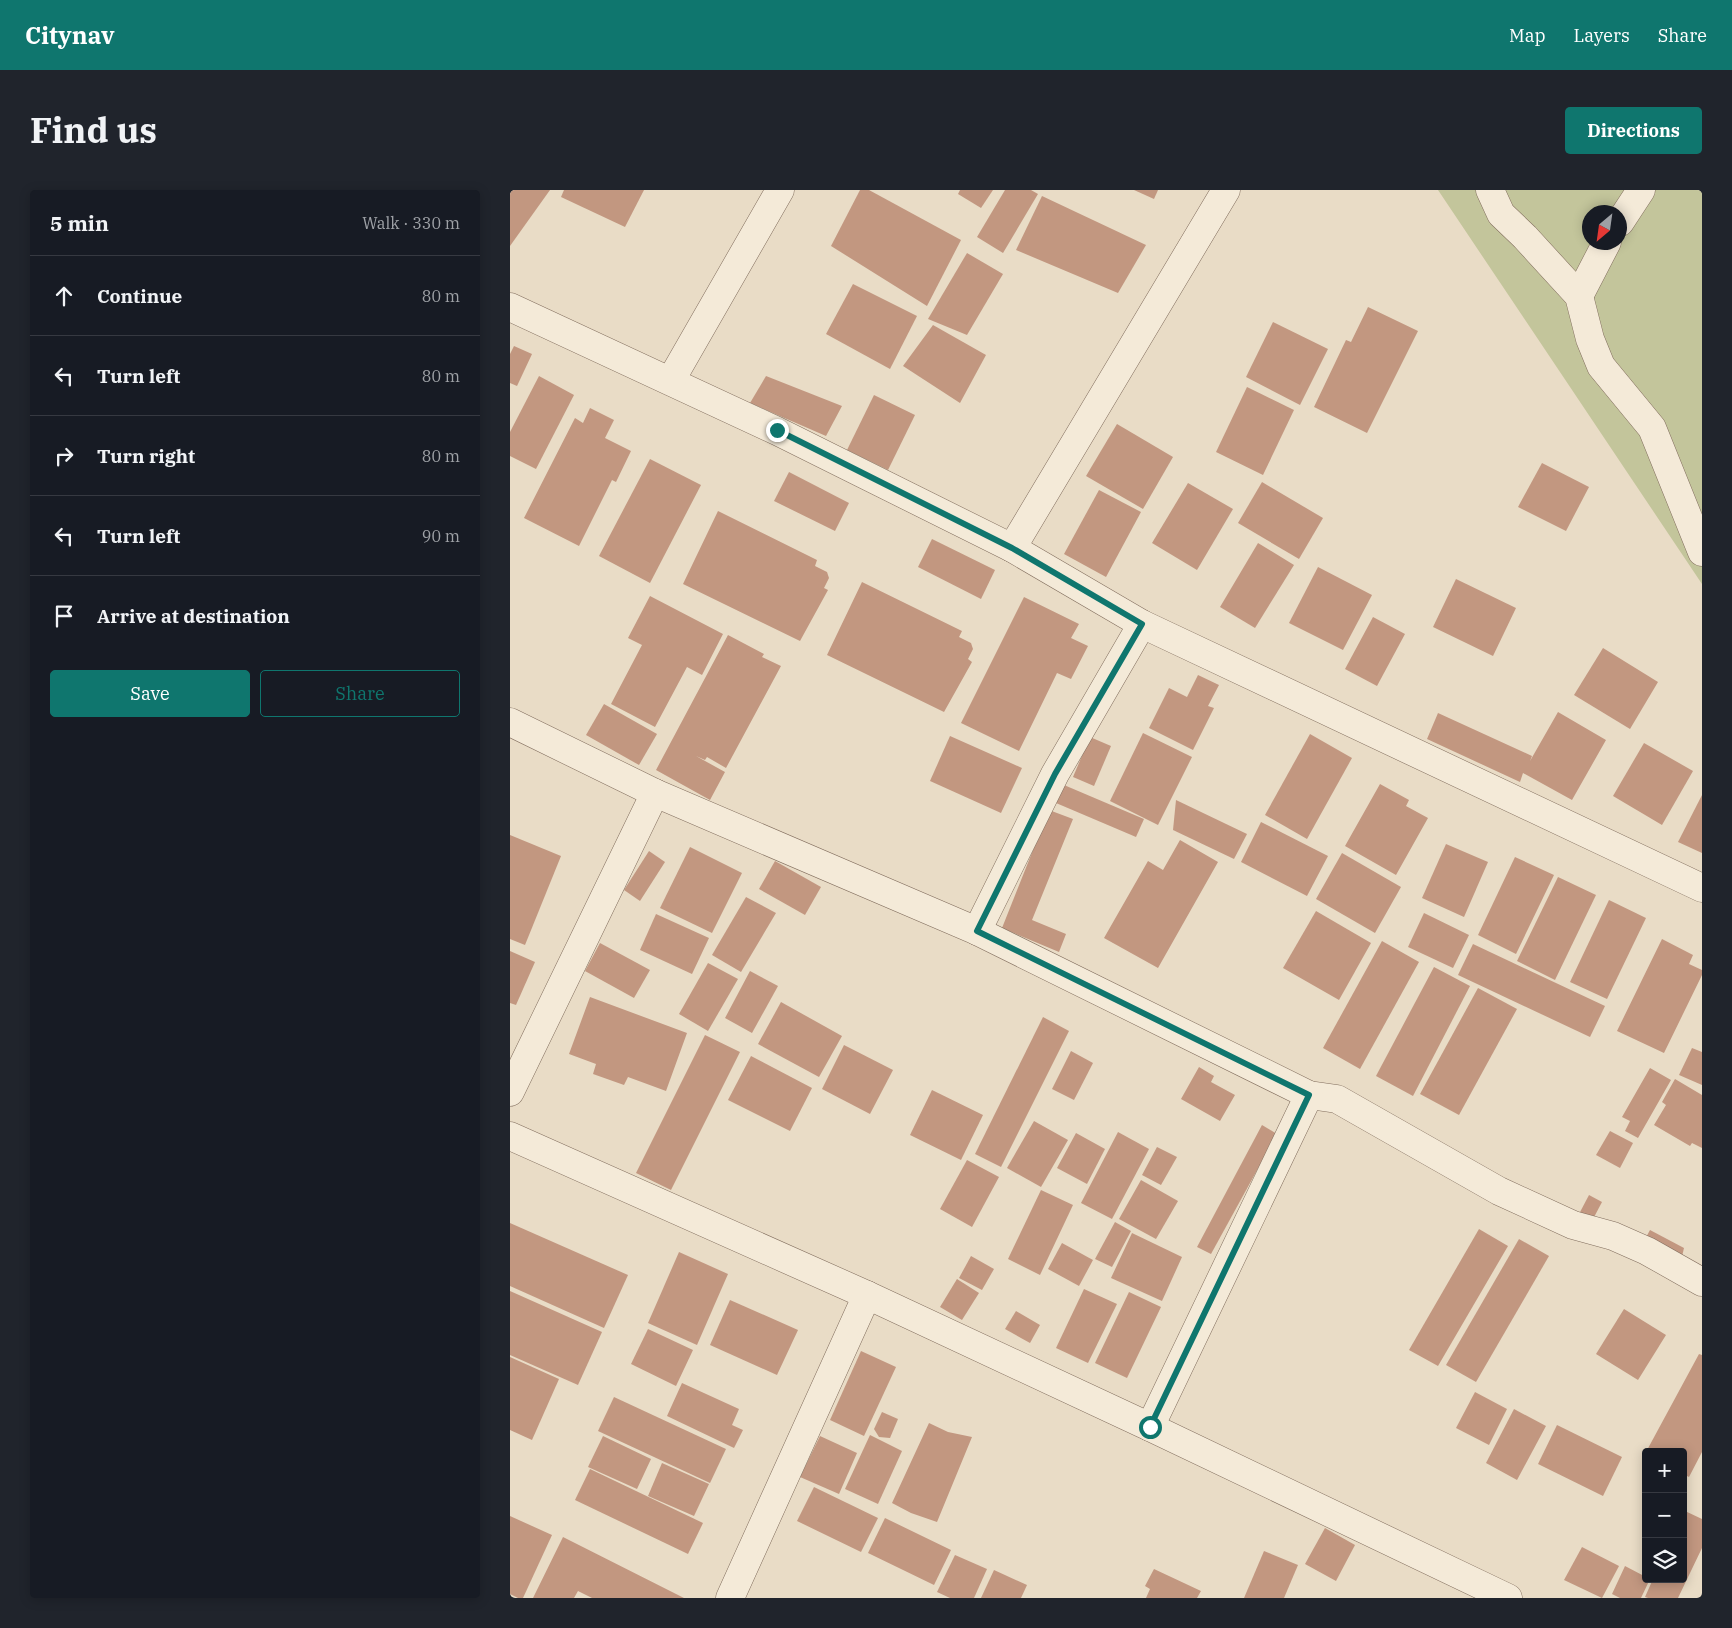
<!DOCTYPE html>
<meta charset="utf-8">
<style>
:root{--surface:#171b24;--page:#20242c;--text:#f1f3f6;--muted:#9ea1a6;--line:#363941;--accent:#0f766e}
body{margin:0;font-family:"IBM Plex Serif",serif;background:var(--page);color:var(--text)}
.controls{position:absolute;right:15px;bottom:15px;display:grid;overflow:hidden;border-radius:5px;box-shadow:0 2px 12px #0003}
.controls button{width:45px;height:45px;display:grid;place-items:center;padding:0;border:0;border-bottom:1px solid var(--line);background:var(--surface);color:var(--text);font:25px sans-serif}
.compass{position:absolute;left:1072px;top:15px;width:45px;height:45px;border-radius:50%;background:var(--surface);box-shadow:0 2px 12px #0003;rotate:209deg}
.stop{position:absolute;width:15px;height:15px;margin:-11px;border:4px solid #0f766e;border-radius:50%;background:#fff}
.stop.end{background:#0f766e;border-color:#fff;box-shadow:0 1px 5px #0008}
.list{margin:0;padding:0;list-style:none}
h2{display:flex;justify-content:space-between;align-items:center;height:65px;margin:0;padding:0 20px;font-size:21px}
h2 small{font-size:16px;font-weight:400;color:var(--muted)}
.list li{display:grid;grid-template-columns:32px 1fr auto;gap:15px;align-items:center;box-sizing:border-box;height:80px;padding:0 20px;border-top:1px solid var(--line)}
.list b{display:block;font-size:19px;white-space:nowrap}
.list em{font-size:16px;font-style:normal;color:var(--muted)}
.actions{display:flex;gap:10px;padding:15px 20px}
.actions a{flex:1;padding:11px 0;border:1px solid var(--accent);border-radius:5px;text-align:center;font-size:18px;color:var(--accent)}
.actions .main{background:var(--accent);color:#fff}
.icon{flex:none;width:28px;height:28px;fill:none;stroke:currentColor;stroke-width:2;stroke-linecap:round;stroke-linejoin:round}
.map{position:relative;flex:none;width:1192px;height:1408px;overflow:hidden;border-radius:5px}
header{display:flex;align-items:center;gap:30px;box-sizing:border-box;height:70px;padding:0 25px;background:var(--accent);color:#fff}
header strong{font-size:24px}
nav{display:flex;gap:28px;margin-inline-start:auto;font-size:18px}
.intro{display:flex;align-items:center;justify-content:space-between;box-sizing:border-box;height:120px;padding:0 30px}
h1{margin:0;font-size:35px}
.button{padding:12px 22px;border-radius:5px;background:var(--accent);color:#fff;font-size:18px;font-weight:700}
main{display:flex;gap:30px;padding:0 30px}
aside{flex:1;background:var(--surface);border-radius:5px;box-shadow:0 2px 12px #0003}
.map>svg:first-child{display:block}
</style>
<header>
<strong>Citynav</strong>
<nav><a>Map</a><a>Layers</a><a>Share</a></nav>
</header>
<div class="intro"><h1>Find us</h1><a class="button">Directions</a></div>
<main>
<aside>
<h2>5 min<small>Walk · 330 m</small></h2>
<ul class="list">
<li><svg class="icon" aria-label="ahead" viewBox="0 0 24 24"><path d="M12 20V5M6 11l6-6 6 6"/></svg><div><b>Continue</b></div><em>80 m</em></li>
<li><svg class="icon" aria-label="left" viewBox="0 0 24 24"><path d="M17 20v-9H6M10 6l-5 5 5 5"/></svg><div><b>Turn left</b></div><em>80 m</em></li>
<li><svg class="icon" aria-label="right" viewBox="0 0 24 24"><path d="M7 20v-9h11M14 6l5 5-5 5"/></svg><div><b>Turn right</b></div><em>80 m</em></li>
<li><svg class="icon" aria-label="left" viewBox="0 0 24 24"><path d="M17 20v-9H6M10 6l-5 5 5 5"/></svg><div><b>Turn left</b></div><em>90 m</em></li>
<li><svg class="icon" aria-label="arrive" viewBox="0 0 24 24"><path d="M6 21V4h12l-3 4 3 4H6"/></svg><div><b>Arrive at destination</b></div></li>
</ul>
<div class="actions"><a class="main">Save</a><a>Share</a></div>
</aside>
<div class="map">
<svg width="1192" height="1408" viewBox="0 0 1192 1408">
<rect width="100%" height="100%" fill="#e9dcc6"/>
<path fill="#c3c59b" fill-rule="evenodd" d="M928 0H1192V394ZM1080 22H1110V52H1080Z"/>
<g fill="#c29780">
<path d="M0 0H40L0 56Z"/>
<path d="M54 0H134L115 37 51 7Z"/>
<path d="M350 0H359L451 50 417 116 321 56Z"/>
<path d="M450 0H483L471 18 448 4Z"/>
<path d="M495 0H521L528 4 493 63 467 47Z"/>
<path d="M624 0H648L644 9Z"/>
<path d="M532 6 636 55 608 103 506 60Z"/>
<path d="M457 63 493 84 457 145 418 129Z"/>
<path d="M343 94 407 126 380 179 316 144Z"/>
<path d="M858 117 908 141 857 243 804 217 836 150 841 152Z"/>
<path d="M763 132 818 159 790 215 736 187Z"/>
<path d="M423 135 476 165 450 213 393 176Z"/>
<path d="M4 156 22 164 7 196 0 193V164Z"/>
<path d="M29 186 64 205 26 279 0 266V242Z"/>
<path d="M256 186 332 216 316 246 240 213Z"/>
<path d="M737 197 784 220 753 285 706 262Z"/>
<path d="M364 205 405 225 378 280 337 260Z"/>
<path d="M80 218 104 230 95 248 121 261 106 292 102 290 69 356 14 328 65 228 73 233Z"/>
<path d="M607 234 663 267 633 319 576 286Z"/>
<path d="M140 269 191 295 140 393 89 366Z"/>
<path d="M1032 273 1079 297 1056 341 1008 317Z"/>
<path d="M279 282 339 313 325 341 264 311Z"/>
<path d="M752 292 813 328 789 369 728 333Z"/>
<path d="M678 293 723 319 687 380 642 353Z"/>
<path d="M589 300 631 322 596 387 554 364Z"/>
<path d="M208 321 307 370 305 376 317 382 319 388 314 398 318 400 290 451 173 394Z"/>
<path d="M422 349 485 380 471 409 408 377Z"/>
<path d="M748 353 784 375 745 438 710 417Z"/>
<path d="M808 377 862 405 833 460 779 433Z"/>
<path d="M946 389 1006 418 983 466 923 437Z"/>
<path d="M352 392 452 441 449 447 461 453 463 459 458 469 462 472 434 522 317 465Z"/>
<path d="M140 406 213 444 192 485 177 477 145 537 101 514 132 455 118 448Z"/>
<path d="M514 407 569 434 561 448 578 456 561 489 547 483 509 561 451 533Z"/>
<path d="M863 427 895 444 867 496 835 479Z"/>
<path d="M218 445 254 464 252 467 271 476 216 578 197 567 195 570 186 566 215 582 200 610 146 580Z"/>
<path d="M1093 458 1148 492 1120 539 1064 505Z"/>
<path d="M688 485 709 495 698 516 704 518 683 560 639 538 659 498 677 507Z"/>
<path d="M94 514 147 544 129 575 76 545Z"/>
<path d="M1048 522 1096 550 1062 610 1013 583 1010 592 917 549 928 523 1022 566 1020 571Z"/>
<path d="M633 543 682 567 648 635 600 611Z"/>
<path d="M800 544 842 568 797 649 755 625Z"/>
<path d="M440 546 512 578 491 623 420 591Z"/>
<path d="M580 547 601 556 584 596 563 587Z"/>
<path d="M1134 553 1183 581 1152 635 1103 606Z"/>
<path d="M870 594 899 610 896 616 918 628 886 685 835 656Z"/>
<path d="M554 595 634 629 626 647 546 613Z"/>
<path d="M1192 605V663L1168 652Z"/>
<path d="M666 610 737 644 724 669 663 640Z"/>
<path d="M539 620 563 629 522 730 556 744 549 762 492 738Z"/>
<path d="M751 632 818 666 797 706 731 672Z"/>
<path d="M0 645 51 666 15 755 0 749Z"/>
<path d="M670 650 708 672 648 778 594 748 638 671 653 680Z"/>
<path d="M936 654 978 672 954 727 912 708Z"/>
<path d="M180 657 232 683 202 743 150 718Z"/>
<path d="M139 661 155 672 130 711 114 700Z"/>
<path d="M832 663 891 697 865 743 806 709Z"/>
<path d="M1005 667 1044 685 1006 764 968 745Z"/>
<path d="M265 671 311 697 295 725 249 699Z"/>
<path d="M1048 687 1086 705 1045 790 1007 771Z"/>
<path d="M236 707 266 723 231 782 202 765Z"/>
<path d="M1099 710 1136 728 1097 809 1060 792Z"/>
<path d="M806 721 861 753 829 810 773 778Z"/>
<path d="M914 723 959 745 943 778 898 757Z"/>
<path d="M146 724 199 748 182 784 130 760Z"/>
<path d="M1152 749 1183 765 1179 774 1192 780V785L1154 863 1107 841Z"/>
<path d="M872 751 909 772 850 879 813 858Z"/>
<path d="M90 753 140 780 124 808 75 781Z"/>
<path d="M963 754 1095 816 1080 847 948 785Z"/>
<path d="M0 761 25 772 6 815 0 813Z"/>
<path d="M198 773 228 789 198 841 169 824Z"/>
<path d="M924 777 960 796 903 906 866 886Z"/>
<path d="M240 781 268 796 242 843 215 828Z"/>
<path d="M968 798 1007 819 949 925 910 904Z"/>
<path d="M80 807 177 843 156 901 118 887 114 895 83 884 86 874 59 864Z"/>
<path d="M271 812 332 846 309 887 248 854Z"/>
<path d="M533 827 559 841 491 977 465 964Z"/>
<path d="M195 845 230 862 161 1000 126 983Z"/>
<path d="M334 855 383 880 360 924 312 899Z"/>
<path d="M1182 858 1192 862V895L1169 885Z"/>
<path d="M561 861 583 873 564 910 542 899Z"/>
<path d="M241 866 302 898 280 941 218 910Z"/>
<path d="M689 877 704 886 701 892 725 905 710 931 671 909Z"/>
<path d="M1140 878 1161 890 1128 948 1115 941 1120 931 1112 927Z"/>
<path d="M1165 889 1192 905V958L1182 953 1180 956 1144 935 1156 915 1152 912Z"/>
<path d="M422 900 473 925 451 970 400 945Z"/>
<path d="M524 931 558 950 531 997 497 978Z"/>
<path d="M752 935 767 944 701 1064 687 1057Z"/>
<path d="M1100 941 1123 953 1110 978 1086 965Z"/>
<path d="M608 942 639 959 602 1029 571 1013Z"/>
<path d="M566 943 595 959 577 994 547 978Z"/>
<path d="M647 957 667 967 651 995 632 985Z"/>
<path d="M457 970 489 987 462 1037 430 1019Z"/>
<path d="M631 990 668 1011 646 1049 609 1029Z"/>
<path d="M531 1000 563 1015 530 1085 498 1069Z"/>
<path d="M1079 1005 1092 1012 1082 1031 1069 1024Z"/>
<path d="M605 1032 621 1041 602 1077 585 1069Z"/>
<path d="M0 1033 118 1085 94 1138 0 1096Z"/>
<path d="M969 1039 998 1056 928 1176 899 1160Z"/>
<path d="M1140 1040 1174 1058 1170 1075 1132 1055Z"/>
<path d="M622 1043 672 1067 652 1111 601 1088Z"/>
<path d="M1009 1049 1039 1066 966 1192 936 1175Z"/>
<path d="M552 1053 583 1070 569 1096 538 1079Z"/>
<path d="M169 1062 218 1084 187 1155 138 1133Z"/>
<path d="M461 1066 484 1079 472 1100 449 1088Z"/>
<path d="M447 1089 469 1103 452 1130 430 1117Z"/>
<path d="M574 1099 607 1114 578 1173 546 1158Z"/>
<path d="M0 1101 92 1142 68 1195 0 1165Z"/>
<path d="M619 1102 651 1117 617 1188 585 1173Z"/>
<path d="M220 1110 288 1140 267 1185 200 1155Z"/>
<path d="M1114 1119 1156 1145 1128 1190 1086 1164Z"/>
<path d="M506 1121 530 1135 520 1153 495 1139Z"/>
<path d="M138 1139 183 1160 166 1196 121 1174Z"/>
<path d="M351 1161 386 1177 354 1246 320 1230Z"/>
<path d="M1189 1164 1192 1165V1262L1179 1287 1173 1284V1262H1136Z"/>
<path d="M0 1167 49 1189 22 1250 0 1240Z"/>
<path d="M172 1193 229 1219 222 1235 233 1240 224 1258 157 1226Z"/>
<path d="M965 1202 997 1219 979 1255 946 1238Z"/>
<path d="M104 1207 216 1259 200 1293 88 1241Z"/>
<path d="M1004 1219 1036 1236 1007 1290 976 1273Z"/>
<path d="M372 1222 388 1229 380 1248 369 1247 364 1239Z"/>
<path d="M419 1233 438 1242 462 1247 427 1332 401 1323 382 1313Z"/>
<path d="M1047 1235 1112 1267 1093 1306 1028 1274Z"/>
<path d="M360 1245 392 1261 368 1314 335 1299Z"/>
<path d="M93 1246 141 1269 127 1299 78 1277Z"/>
<path d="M310 1246 347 1263 329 1304 290 1287Z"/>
<path d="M152 1273 199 1294 184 1326 138 1306Z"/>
<path d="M80 1279 193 1333 178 1364 65 1310Z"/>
<path d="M304 1297 368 1328 351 1362 287 1331Z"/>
<path d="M1175 1321 1192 1329V1358L1168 1408H1138L1135 1407 1143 1389H1173V1325Z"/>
<path d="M0 1326 42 1345 13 1408H8L0 1404Z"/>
<path d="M375 1328 441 1360 424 1395 358 1363Z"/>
<path d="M815 1338 845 1355 826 1391 795 1374Z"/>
<path d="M53 1347 174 1408H82L68 1401 64 1408H23Z"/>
<path d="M1072 1357 1109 1376 1092 1408 1054 1390Z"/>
<path d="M754 1361 788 1375 774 1408H734Z"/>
<path d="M445 1365 477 1379 464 1408H440L427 1402Z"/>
<path d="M1115 1376 1136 1387V1389H1140L1131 1408H1110L1102 1404Z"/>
<path d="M644 1379 691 1401 687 1408H636L640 1399 635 1396Z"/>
<path d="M484 1380 517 1395 511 1408H471Z"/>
</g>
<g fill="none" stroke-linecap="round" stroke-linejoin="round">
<g stroke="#826e5e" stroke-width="29">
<g id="minor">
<path d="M980 0 991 24 1015 47 1069 106 1080 149 1091 176 1142 238 1192 362"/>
<path d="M1110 32 1131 0"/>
<path d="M1069 106 1097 52"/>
<path d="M0 117 267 241 502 358 632 434 1192 698"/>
<path d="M161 190 270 0"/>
<path d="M502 358 716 0"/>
<path d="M0 532 145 603 467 741 799 905 827 909 989 1001 1063 1035 1103 1046 1137 1061 1192 1092"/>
<path d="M467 741 545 584 632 434"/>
<path d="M0 902 145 603"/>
<path d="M0 946 357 1105 640 1237 998 1408"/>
<path d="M640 1237 799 905"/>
<path d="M220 1408 357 1105"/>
</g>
</g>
<use href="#minor" stroke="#f4ead8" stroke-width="28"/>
</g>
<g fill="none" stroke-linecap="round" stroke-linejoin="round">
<path stroke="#0f766e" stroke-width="6" d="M267 240 502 358 632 434 545 584 467 741 799 905 640 1237"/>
</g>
</svg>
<div class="controls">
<button>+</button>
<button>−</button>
<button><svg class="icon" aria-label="layers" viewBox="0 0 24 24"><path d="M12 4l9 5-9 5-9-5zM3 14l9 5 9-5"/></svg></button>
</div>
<svg class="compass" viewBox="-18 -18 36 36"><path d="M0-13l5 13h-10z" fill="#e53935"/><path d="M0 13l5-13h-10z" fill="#9ea1a6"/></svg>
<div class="stop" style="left:640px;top:1237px"></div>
<div class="stop end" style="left:267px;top:240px"></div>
</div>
</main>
